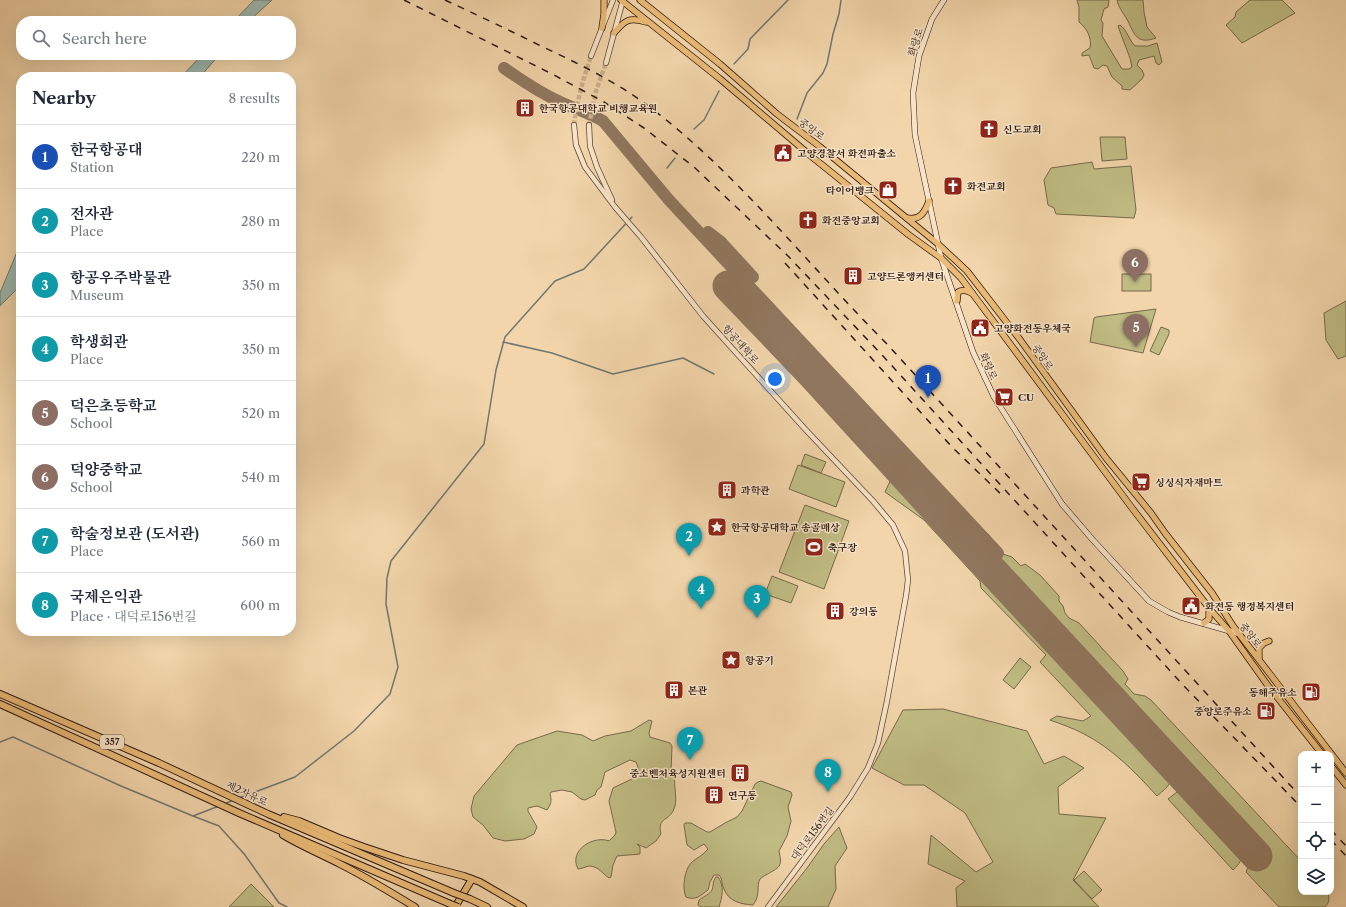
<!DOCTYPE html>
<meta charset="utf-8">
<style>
:root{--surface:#fff;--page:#f2f2f3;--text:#1f2937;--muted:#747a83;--line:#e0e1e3;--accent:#111827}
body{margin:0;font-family:"Libre Caslon Text","Noto Serif KR",serif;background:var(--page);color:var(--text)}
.controls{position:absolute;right:12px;bottom:12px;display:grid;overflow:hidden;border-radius:8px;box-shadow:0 4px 16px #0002}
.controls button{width:36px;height:36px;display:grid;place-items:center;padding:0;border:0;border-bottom:1px solid var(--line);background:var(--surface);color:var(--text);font:20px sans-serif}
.you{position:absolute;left:775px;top:379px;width:14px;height:14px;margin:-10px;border:3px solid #fff;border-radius:50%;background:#1a73e8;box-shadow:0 0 0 6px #1a73e833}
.badge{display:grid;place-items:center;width:26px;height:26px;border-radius:50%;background:var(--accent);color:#fff;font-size:13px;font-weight:700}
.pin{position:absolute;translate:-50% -33px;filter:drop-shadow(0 1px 2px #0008)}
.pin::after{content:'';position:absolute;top:21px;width:14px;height:12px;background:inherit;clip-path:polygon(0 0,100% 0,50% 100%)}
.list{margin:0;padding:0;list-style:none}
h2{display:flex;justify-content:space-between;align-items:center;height:52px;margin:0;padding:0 16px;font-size:17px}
h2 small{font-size:13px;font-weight:400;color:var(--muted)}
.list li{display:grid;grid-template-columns:26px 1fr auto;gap:12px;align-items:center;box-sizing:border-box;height:64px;padding:0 16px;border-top:1px solid var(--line)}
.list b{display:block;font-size:15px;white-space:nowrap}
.list p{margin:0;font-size:13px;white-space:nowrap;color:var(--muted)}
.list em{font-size:13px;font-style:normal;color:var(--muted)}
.icon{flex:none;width:22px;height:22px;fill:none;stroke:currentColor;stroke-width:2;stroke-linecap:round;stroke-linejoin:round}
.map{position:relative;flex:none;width:1346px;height:907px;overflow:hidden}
.search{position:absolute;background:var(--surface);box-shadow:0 4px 16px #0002;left:16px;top:16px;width:280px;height:44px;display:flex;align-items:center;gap:10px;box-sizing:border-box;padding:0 14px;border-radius:16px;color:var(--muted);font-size:15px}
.panel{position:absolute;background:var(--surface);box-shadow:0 4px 16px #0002;left:16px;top:72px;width:280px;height:564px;border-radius:16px}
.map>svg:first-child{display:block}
</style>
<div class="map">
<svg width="1346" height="907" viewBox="0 0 1346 907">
<rect width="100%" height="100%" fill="#f2d5aa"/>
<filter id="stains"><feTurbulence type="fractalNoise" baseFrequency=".005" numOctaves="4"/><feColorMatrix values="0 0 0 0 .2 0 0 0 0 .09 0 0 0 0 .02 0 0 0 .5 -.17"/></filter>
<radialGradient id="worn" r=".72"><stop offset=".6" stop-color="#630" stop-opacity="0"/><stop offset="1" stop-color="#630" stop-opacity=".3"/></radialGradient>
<g fill="#c0bc84" stroke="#766a4a">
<path d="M1077 0H1109L1108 7 1104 9 1101 20 1103 23 1102 36 1122 69H1129L1132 67 1130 58 1119 29 1118 26 1120 25C1127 30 1129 40 1135 46H1148L1157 43 1162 62 1159 65 1156 63 1154 56 1139 60 1137 65 1142 70 1144 75 1142 79 1130 90 1122 89V86L1112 77 1107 66 1103 65 1098 69 1094 68 1089 55 1082 56V53L1090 48C1092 38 1087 28 1079 22V7Z"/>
<path d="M1117 0H1143L1144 12 1147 27 1156 38C1139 44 1135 37 1129 23 1125 15 1119 9 1117 0Z"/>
<path d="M1250 0H1282L1295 13 1242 43 1226 25 1235 17 1236 12Z"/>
<path d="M1100 137H1125L1127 159 1102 161Z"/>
<path d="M1092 162 1094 169 1131 166 1136 210 1134 218 1056 214 1054 208 1048 205 1044 180 1051 168Z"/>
<rect x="1122" y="274" width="29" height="17"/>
<path d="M1346 301V356L1338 359 1326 340 1324 313Z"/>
<path d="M1156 309 1143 353 1090 342 1094 318 1096 317Z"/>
<path d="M1161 327 1169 330V334L1159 355 1150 351Z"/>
<path d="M805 454 826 462 821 473 801 465Z"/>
<path d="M798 465 845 482 836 507 789 489Z"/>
<path d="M895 475 1168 772C1175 783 1165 789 1157 796 1136 773 1112 748 1084 734 1073 728 1061 724 1050 720L1057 716 1083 721 1091 716 1040 662 1046 655 981 588 980 581 924 520 885 492 891 479Z"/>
<path d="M805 505 849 521 824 589 779 572Z"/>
<path d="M992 552 997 557 1003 554 1012 557 1021 566 1025 564 1040 575 1059 596V601L1063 606 1065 613 1069 618 1079 623 1123 671 1128 679 1125 684 1134 694 1145 696 1151 700 1301 861V892H1328C1329 898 1330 902 1325 907H1279L1246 872 1248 867 1263 854 987 556Z"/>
<path d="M772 576 798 586 791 603 765 594Z"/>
<path d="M1020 658 1031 667 1014 689 1003 680Z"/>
<path d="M943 709 1027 731 1044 764 1064 756 1084 768 1058 787 1059 814 1106 818 1073 880 1099 907H957L956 888 965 881 928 864 931 835 976 872 993 862 965 813 924 785H904L872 768 903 710Z"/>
<path d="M649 720 652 721 649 733 650 737 670 743 672 746 671 772 675 776C673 788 679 800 673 811 668 821 657 818 661 834L656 841 646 848 637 844 640 847V854L617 856 613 865 611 877 609 878C603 874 599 867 590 866 586 866 582 869 578 869 568 850 594 835 609 841L615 835 616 832 609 801 613 788 634 778 639 770 636 762 630 760 605 772 601 787 597 790 595 795 585 800 581 799 572 792 562 790 551 792 550 794C552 801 551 804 547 810L537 806 528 808V811L537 827 534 834 524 839 505 841 493 838 483 825 473 817 471 809 474 796 517 745 557 731 582 735 593 741 605 736 631 731Z"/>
<path d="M761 781 791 792 792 795 788 807 791 821 787 836 779 851C783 868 779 867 766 875 765 875 761 878 760 879 756 885 761 895 753 905 741 904 729 902 724 889 721 883 723 880 719 875H714L710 882 708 890C701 895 696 901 686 897 682 888 684 871 691 863 696 858 704 855 708 849L704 844 694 850 687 845 684 825 685 823H691L707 832H710L725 823 737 817 742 811 755 784 758 782Z"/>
<path d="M1177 792H1186L1190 794 1240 850C1244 859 1239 864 1233 870L1168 799Z"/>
<path d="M839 827 847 848 835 866 836 889 828 907H776L807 868 824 844Z"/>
<path d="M1084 871 1102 890 1092 899 1074 880Z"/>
<path d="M716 877H718C725 886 722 897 719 907H701L698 905 699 900C703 897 710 894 712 890 714 885 712 882 716 877Z"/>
<path d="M251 884 274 907H229Z"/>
</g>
<g fill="#9cb8af" stroke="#707870">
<path d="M254 0H272L249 21H234Z"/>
<path d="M202 55H219L200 77H181Z"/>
<path d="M21 248V285L0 306V293L17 252Z"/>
</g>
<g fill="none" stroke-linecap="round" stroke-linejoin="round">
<g stroke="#707870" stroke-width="1.5">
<path d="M734 64 748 49 750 39 788 0"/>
<path d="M797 119 807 93 823 73 827 64 833 34 839 14 841 0"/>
<path d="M694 129 704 120 719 91"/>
<path d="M667 168 675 158"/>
<path d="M503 342 552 353 613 374 683 358 714 374"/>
<path d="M0 742 13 737 121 786 193 816 219 806"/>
<path d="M239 798 295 777 354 731 390 694 398 667 386 604 387 578 391 561 484 444 496 370 505 337 555 281 584 269 632 217"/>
<path d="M224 804 234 800"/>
<path d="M193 816 219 826 245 855 279 903 287 907"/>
</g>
<g stroke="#90775e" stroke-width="12">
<path d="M504 68C521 80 539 92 558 101 573 108 589 113 603 121L669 200 998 553"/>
<path d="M708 232 721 242 753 277"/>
<path d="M890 458 900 448"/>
<path d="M983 559 981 554 985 546V539"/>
</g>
<path stroke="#90775e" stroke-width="31" d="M728 286 814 376 972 549 1257 856"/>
<g stroke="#cbaf8b" stroke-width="4.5" stroke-dasharray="4.5 2" stroke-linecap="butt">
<path d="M574 125C577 100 583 80 591 56"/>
<path d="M589 125 596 91 606 63"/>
</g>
<g stroke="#5e4837" stroke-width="6">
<g id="tertiary">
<path d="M591 56 613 0"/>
<path d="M606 63 623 0"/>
<path d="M574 125 576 145 585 167 615 207 641 237 703 316 805 429 873 501 893 525 905 551 908 580 906 596 887 701 878 743 868 768 850 797 768 907"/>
<path d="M589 125 590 146 597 167 612 200"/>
</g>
</g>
<g stroke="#2d1911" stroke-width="6">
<path id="secondary" d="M944 0 932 19 919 56 913 93 915 135 941 258 973 352 994 397 1062 504 1092 539 1149 601 1168 612 1180 617 1240 634"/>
</g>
<g stroke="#2d1911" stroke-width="7">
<g id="primary">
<path d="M621 0 719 78 811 156 909 235 941 258 961 278 1132 508 1209 608 1229 631 1266 683 1322 754"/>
<path d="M640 0 720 64 777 114 819 146 938 244 967 271 1021 341 1106 458 1151 513 1165 533 1212 593 1233 626 1346 773"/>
<path d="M602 28 604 14V0"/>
<path d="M614 33C625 20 629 17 646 22"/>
<path d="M907 218C920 221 925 212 929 201"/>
<path d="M957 301 958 292C963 289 967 291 972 293"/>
<path d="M1204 623 1209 619V609"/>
<path d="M1259 658V648L1264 643 1269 641"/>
<path d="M1331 766 1346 785"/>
</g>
</g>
<g stroke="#2d1911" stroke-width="8">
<g id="trunk">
<path d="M0 694 159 763 268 814 454 893"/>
<path d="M0 704 239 813 448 903"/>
<path d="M284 817 299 821 339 838 364 847 403 860 464 876 480 882 523 907"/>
<path d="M283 835C301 846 321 854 340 864 366 877 390 892 415 907"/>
<path d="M470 899 487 907"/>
<path d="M455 907 472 879"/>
</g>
</g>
<use href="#tertiary" stroke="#f7e4c8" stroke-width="4.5"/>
<use href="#secondary" stroke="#f7e4c8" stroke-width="5"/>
<use href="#primary" stroke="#e9ba75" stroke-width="5.5"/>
<use href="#trunk" stroke="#e9ba75" stroke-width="6"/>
<g stroke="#2d1911" stroke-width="1.5" stroke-dasharray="7 7" stroke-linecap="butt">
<path d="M404 0 554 75 604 102 644 128 694 167 788 256 883 356 1183 685 1301 807"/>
<path d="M445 0C477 15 509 30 541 46 579 64 617 82 651 108 739 175 808 265 886 343L1301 797"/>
<path d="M785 263 953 448 1005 498"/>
<path d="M1331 830 1346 846"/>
<path d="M1331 840 1346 856"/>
</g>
<g stroke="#2d1911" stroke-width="8" stroke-linecap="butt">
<g id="trunk-bridge">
<path d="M454 893 470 899"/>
<path d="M448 903 458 907"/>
</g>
</g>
<use href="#trunk-bridge" stroke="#e9ba75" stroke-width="6"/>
</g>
<defs>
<g id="building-square" transform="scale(1)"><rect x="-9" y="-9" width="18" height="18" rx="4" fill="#8f2418" stroke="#f7e4c8"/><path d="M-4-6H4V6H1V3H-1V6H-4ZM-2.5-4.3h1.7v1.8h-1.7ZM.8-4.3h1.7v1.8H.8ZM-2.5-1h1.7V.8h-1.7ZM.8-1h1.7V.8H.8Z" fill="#fff"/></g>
<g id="church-square" transform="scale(1)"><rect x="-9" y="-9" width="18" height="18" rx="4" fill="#8f2418" stroke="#f7e4c8"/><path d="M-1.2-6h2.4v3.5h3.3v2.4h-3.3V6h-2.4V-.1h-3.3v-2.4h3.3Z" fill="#fff"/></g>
<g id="civic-square" transform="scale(1)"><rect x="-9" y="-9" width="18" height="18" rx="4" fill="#8f2418" stroke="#f7e4c8"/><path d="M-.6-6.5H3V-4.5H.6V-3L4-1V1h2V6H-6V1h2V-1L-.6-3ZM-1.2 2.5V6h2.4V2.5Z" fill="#fff"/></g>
<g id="shop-square" transform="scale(1)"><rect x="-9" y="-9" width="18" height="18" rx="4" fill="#8f2418" stroke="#f7e4c8"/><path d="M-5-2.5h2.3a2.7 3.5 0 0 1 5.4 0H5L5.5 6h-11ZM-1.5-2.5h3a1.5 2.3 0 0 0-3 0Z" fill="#fff"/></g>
<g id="supermarket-square" transform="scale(1)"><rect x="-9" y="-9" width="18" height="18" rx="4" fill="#8f2418" stroke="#f7e4c8"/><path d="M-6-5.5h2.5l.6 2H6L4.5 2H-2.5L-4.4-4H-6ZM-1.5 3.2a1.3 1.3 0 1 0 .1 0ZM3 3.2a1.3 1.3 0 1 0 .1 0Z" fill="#fff"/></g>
<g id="sight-square" transform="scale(1)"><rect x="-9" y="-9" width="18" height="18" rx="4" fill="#8f2418" stroke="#f7e4c8"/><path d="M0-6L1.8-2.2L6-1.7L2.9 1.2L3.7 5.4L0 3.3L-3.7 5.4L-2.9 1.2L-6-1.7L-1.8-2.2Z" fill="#fff"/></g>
<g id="stadium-square" transform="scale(1)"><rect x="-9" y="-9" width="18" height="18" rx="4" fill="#8f2418" stroke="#f7e4c8"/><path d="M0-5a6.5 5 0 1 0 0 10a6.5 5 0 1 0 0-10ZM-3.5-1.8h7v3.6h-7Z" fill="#fff"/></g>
<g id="fuel-square" transform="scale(1)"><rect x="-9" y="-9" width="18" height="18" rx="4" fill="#8f2418" stroke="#f7e4c8"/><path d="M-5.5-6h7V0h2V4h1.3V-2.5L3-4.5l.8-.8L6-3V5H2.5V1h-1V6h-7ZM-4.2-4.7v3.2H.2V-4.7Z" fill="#fff"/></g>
</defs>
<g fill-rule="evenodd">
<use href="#building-square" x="525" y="108"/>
<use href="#church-square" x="989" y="129"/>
<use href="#civic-square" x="783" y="153"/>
<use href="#church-square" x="953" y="186"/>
<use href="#shop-square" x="888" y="190"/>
<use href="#church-square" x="808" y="220"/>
<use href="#building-square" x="853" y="276"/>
<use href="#civic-square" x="980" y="328"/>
<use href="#supermarket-square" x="1004" y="397"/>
<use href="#supermarket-square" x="1141" y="482"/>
<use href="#building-square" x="727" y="490"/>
<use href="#sight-square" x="717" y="527"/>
<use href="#stadium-square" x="814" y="547"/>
<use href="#civic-square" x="1191" y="606"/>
<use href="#building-square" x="835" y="611"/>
<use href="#sight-square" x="731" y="660"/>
<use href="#building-square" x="674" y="690"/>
<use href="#fuel-square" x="1311" y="692"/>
<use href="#fuel-square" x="1266" y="711"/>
<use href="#building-square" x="740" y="773"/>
<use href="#building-square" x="714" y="795"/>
</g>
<g text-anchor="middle" stroke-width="3" stroke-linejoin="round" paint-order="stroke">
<rect fill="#f7e4c8" stroke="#6a5648" stroke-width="1" x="100" y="735" width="24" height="14" rx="3"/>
<g font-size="9" font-weight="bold" fill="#2d1911">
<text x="112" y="745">357</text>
</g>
<g font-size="10" fill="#2d1911" stroke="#f7e4c8">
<text transform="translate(915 42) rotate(-73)" y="4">화랑로</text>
<text transform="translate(812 129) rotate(37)" y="4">중앙로</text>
<text transform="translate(741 344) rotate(48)" y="4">항공대학로</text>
<text transform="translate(1043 357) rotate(55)" y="4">중앙로</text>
<text transform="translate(989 366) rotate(66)" y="4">화랑로</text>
<text transform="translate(1251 635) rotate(52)" y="4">중앙로</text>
<text transform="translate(247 793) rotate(25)" y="4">제2자유로</text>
<text transform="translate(812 833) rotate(-53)" y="4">대덕로156번길</text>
</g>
<g font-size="10" font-weight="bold" fill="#2d1911" stroke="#f7e4c8" text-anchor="start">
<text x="539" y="112">한국항공대학교 비행교육원</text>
<text x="1003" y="133">신도교회</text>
<text x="797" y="157">고양경찰서 화전파출소</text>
<text x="967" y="190">화전교회</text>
<text x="874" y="194" text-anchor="end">타이어뱅크</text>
<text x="822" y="224">화전중앙교회</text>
<text x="867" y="280">고양드론앵커센터</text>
<text x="994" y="332">고양화전동우체국</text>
<text x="1018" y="401">CU</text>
<text x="1155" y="486">싱싱식자재마트</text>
<text x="741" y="494">과학관</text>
<text x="731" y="531">한국항공대학교 송골매상</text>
<text x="828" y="551">축구장</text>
<text x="1205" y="610">화전동 행정복지센터</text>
<text x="849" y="615">강의동</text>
<text x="745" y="664">항공기</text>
<text x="688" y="694">본관</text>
<text x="1297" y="696" text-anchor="end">동해주유소</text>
<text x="1252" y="715" text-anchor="end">중앙로주유소</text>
<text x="726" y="777" text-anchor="end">중소벤처육성지원센터</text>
<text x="728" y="799">연구동</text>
</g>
</g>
<rect width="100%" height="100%" filter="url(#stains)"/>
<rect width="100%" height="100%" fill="url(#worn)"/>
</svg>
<div class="controls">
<button>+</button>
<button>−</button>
<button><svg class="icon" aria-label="locate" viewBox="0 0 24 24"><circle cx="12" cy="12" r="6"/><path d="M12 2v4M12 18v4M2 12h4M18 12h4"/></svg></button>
<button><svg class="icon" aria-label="layers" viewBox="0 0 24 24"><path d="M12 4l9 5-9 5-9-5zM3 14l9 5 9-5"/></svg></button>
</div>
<div class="you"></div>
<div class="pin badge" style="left:928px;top:398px;background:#1a4fb4">1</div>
<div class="pin badge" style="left:689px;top:556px;background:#0f9aa8">2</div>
<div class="pin badge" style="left:757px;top:618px;background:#0f9aa8">3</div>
<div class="pin badge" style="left:701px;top:609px;background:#0f9aa8">4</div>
<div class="pin badge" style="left:1136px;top:347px;background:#8d6e63">5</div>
<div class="pin badge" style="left:1135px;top:282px;background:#8d6e63">6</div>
<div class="pin badge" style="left:690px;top:760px;background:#0f9aa8">7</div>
<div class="pin badge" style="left:828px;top:792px;background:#0f9aa8">8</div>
<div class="search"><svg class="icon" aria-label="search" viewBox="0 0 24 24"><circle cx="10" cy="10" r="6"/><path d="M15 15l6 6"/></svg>Search here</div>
<section class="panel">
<h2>Nearby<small>8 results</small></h2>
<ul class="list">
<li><span class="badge" style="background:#1a4fb4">1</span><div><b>한국항공대</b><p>Station</p></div><em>220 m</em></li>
<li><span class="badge" style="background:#0f9aa8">2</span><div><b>전자관</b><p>Place</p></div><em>280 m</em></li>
<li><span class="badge" style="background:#0f9aa8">3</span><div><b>항공우주박물관</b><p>Museum</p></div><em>350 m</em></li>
<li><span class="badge" style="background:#0f9aa8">4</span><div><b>학생회관</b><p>Place</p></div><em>350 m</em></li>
<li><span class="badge" style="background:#8d6e63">5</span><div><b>덕은초등학교</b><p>School</p></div><em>520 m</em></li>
<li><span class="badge" style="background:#8d6e63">6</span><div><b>덕양중학교</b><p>School</p></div><em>540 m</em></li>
<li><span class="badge" style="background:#0f9aa8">7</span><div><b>학술정보관 (도서관)</b><p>Place</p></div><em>560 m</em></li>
<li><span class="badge" style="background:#0f9aa8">8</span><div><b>국제은익관</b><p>Place · 대덕로156번길</p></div><em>600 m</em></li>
</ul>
</section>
</div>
